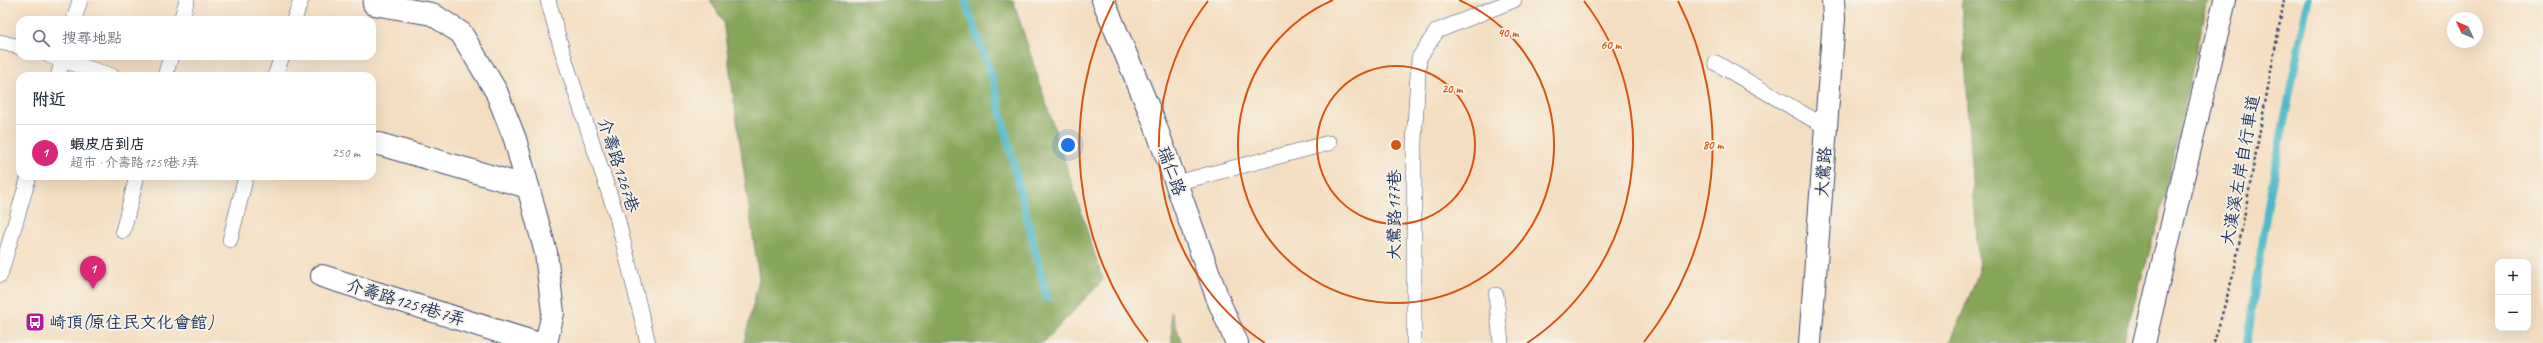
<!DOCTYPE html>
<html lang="zh-TW">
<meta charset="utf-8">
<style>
:root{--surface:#fff;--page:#f6f6f7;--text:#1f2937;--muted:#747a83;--line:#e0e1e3;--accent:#db2777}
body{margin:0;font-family:Caveat,"LXGW WenKai TC",sans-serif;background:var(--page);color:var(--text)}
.controls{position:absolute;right:12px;bottom:12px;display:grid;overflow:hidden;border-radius:8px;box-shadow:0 4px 16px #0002}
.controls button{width:36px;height:36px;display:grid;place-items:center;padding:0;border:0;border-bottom:1px solid var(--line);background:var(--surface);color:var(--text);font:20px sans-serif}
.compass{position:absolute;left:2447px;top:12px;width:36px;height:36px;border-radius:50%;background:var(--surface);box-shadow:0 4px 16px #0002;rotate:314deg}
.you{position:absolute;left:1068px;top:145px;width:14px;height:14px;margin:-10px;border:3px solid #fff;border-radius:50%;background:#1a73e8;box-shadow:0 0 0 6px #1a73e833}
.badge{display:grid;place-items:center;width:26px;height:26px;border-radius:50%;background:var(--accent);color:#fff;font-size:13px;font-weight:700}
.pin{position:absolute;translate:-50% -33px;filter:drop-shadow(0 1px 2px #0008)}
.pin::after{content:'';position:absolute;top:21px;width:14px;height:12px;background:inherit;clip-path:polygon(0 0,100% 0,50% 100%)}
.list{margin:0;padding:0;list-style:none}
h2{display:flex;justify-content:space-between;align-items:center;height:52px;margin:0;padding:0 16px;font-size:17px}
h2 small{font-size:13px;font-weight:400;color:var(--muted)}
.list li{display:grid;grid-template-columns:26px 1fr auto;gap:12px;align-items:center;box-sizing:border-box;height:56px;padding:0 16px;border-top:1px solid var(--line)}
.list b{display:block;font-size:15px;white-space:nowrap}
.list p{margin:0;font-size:13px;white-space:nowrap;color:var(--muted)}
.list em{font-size:13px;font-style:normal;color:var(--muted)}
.icon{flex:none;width:22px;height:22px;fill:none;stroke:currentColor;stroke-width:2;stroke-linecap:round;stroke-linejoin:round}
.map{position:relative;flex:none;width:2543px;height:343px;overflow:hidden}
.search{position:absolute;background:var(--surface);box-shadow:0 4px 16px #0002;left:16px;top:16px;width:360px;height:44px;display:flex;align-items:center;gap:10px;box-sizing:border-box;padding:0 14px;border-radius:12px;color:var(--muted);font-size:15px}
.panel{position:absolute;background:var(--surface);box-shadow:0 4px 16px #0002;left:16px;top:72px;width:360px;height:108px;border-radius:12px}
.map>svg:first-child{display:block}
</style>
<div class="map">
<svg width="2543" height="343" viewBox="0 0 2543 343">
<rect width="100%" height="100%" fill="#f7f3e8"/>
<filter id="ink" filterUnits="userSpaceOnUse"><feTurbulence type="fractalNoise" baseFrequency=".025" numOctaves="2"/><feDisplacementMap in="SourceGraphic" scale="8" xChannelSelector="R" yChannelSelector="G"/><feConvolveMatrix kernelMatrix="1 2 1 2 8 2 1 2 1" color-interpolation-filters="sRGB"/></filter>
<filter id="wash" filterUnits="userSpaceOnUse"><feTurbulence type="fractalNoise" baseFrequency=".012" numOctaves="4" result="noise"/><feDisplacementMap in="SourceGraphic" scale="16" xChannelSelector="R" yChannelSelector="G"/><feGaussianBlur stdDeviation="0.9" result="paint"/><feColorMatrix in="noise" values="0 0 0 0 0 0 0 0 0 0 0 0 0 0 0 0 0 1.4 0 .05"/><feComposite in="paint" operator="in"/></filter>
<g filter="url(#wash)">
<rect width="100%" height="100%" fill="#f4dec1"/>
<g fill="#86a65a" stroke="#506a5c">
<path d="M710 0H1013L1103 280 1043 343H744L759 279 723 21Z"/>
<path d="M1961 0H2208L2159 220 2122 343H1950L1979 272Z"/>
<path d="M1171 312 1182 343H1172Z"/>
</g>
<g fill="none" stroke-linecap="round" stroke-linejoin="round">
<g stroke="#4db9c7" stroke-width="8">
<path d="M965 0 993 81 1047 298"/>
<path d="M2247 343 2269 199 2308 0"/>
</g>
</g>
</g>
<g filter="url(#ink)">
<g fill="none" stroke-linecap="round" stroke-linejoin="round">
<g stroke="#3c496d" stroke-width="16">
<g id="lane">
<path d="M548 0 563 54 617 217 648 343"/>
<path d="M74 20 80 0"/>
<path d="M181 20 187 0"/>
<path d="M294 20 301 0"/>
<path d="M0 42 20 47"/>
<path d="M50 56 112 76"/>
<path d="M1716 63 1826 127"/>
<path d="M58 76 64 56"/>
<path d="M165 76 171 56"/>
<path d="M275 76 282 56"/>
<path d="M1176 183 1329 143"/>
<path d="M123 231 137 176"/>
<path d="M230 240 246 176"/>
<path d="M0 275 29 176"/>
<path d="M1496 295 1501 343"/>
<path d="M1414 343V141L1419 58 1437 31 1514 0"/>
</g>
</g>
<g stroke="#3c496d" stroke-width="24">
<g id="street">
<path d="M374 4 432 14 461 33 496 91 515 139 546 253 553 313 546 343"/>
<path d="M372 142 528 187"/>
<path d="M322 276 536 343"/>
<path d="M2144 343 2225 0"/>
</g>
</g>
<g stroke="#3c496d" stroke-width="24">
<g id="secondary">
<path d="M1103 0 1153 119 1219 302 1237 343"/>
<path d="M1810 343 1834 19 1833 0"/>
</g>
</g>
<path stroke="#3c496d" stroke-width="2.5" stroke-dasharray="3 3" stroke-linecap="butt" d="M2214 343 2234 272 2284 0"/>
<use href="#lane" stroke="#fff" stroke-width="15"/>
<use href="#street" stroke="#fff" stroke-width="22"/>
<use href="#secondary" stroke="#fff" stroke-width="22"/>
</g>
</g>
<g fill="none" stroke="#d45514" stroke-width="2">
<circle cx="1396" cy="145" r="79"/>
<path d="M1459 0A158 158 0 1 1 1333 0"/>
<path d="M1265 343A237 237 0 0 1 1208 1M1584 1A237 237 0 0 1 1527 343"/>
<path d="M1148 342A317 317 0 0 1 1114 1M1678 1A317 317 0 0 1 1644 342"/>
</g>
<defs>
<g id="bus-square" transform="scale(1)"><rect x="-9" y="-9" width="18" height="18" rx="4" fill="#b5179e" stroke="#f7f3e8"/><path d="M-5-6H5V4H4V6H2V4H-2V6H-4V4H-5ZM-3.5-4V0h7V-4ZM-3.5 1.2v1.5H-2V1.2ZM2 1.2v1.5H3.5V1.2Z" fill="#fff"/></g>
</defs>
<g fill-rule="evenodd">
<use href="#bus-square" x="35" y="322"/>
</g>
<g text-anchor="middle" stroke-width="3.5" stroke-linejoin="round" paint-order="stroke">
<g font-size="17" fill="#1b2f5e" stroke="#f7f3e8">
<text transform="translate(619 165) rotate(72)" y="6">介壽路1267巷</text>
<text transform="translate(2240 170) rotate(-80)" y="6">大漢溪左岸自行車道</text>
<text transform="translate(1172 171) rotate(70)" y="6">瑞仁路</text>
<text transform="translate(1823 172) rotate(-86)" y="6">大鶯路</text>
<text transform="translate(1394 215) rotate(-90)" y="6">大鶯路177巷</text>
<text transform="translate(406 302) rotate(17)" y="6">介壽路1259巷7弄</text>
</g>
<g font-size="17" fill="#1b2f5e" stroke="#f7f3e8" text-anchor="start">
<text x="49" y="328">崎頂(原住民文化會館)</text>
</g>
</g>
<circle cx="1396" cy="145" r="6" fill="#d45514" stroke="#f7f3e8" stroke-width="2"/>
<g font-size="12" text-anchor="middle" font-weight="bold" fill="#d45514" stroke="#f7f3e8" stroke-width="3.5" stroke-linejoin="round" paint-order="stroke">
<text x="1508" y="37">40 m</text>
<text x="1611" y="49">60 m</text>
<text x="1452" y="93">20 m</text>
<text x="1713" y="149">80 m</text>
</g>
</svg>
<div class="controls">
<button>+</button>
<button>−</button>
</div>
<svg class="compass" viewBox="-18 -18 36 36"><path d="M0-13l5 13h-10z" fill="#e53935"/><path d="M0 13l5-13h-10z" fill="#747a83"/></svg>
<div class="you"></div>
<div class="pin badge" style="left:93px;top:289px">1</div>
<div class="search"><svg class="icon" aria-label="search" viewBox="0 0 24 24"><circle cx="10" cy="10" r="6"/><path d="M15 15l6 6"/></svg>搜尋地點</div>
<section class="panel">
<h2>附近<small></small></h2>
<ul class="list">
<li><span class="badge">1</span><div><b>蝦皮店到店</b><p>超市 · 介壽路1259巷7弄</p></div><em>250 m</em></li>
</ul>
</section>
</div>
